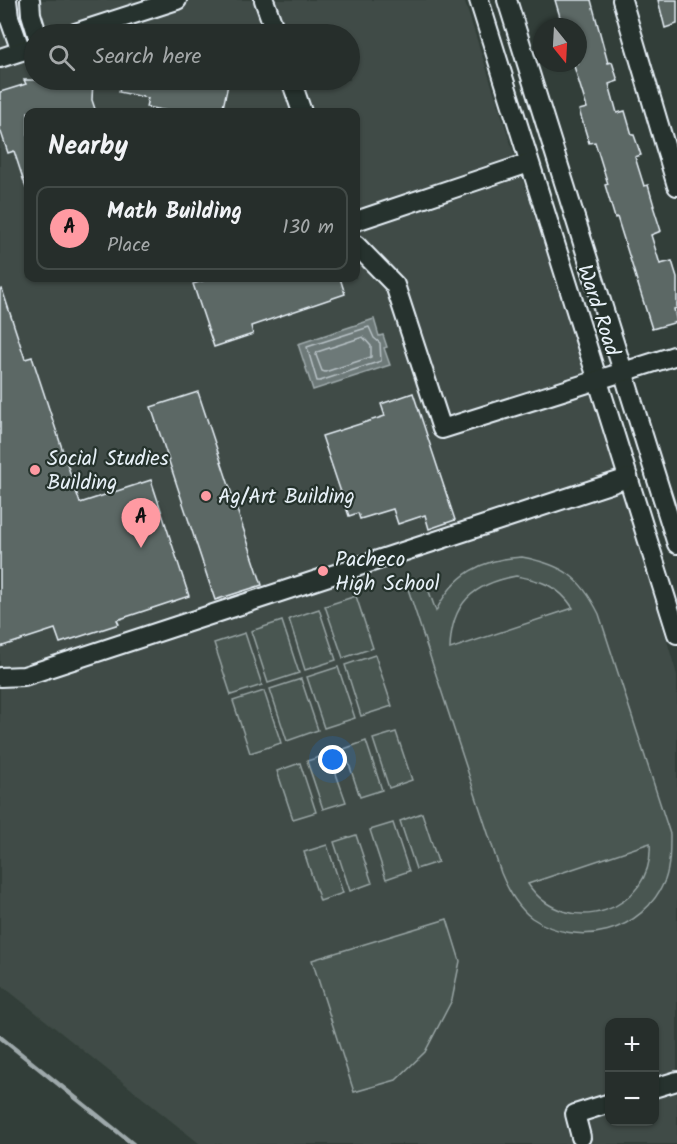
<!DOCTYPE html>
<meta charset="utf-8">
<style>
:root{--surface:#262e2b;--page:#323a37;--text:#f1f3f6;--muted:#a4a8a9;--line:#424a47;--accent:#ff9aa2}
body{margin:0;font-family:Kalam,sans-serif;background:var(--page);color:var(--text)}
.controls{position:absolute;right:18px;bottom:18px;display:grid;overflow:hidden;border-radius:12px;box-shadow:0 2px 4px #0004}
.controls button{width:54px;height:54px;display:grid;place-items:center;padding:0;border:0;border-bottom:2px solid var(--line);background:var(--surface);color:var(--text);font:30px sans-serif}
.compass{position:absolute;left:533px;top:18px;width:54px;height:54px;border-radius:50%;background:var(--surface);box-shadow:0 2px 4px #0004;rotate:162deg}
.you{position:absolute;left:333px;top:760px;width:21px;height:21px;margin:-15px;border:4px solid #fff;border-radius:50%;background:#1a73e8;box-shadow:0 0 0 9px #1a73e833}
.badge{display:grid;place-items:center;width:39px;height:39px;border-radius:50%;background:var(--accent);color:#111;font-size:20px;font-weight:700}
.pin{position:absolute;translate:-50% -50px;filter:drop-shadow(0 2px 3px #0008)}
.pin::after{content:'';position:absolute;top:32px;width:21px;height:18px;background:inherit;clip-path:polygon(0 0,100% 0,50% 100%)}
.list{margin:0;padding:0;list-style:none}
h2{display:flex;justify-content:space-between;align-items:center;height:78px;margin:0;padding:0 24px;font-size:26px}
h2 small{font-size:20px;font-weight:400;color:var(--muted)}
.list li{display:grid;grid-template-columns:39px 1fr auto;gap:18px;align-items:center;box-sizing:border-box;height:84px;margin:0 12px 12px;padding:0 12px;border:2px solid var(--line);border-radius:12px}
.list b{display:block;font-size:22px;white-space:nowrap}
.list p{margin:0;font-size:20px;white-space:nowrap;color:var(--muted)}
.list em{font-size:20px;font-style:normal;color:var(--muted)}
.icon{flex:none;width:33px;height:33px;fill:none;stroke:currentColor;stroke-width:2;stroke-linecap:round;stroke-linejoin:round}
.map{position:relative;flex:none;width:677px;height:1144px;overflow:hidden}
.search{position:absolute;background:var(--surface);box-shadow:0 2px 4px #0004;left:24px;top:24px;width:336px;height:66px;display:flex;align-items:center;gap:15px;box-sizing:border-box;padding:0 21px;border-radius:33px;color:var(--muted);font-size:22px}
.panel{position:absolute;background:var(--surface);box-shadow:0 2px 4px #0004;left:24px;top:108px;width:336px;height:174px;border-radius:12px}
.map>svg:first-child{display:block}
</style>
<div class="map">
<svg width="677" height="1144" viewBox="0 0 677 1144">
<rect width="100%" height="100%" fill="#323e39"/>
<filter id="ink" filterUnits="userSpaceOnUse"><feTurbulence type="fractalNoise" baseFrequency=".0167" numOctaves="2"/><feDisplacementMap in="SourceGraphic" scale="12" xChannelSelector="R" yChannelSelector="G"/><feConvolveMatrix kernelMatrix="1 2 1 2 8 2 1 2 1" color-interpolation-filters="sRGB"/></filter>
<g filter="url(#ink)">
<path fill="#3f4b46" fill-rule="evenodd" d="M0 0H464L616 466 677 675V1144H200L0 984ZM34 34H350V80H34ZM28 112H356V278H28ZM610 1022H654V1122H610Z"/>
<g fill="#495651" stroke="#98a4a4" stroke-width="1.5" fill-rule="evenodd">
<path d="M522 557C563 565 580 576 599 614L670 834C670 850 670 866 665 880 643 933 578 949 532 918 517 907 508 890 501 873L408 589 426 583 436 611C454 574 481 559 522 557ZM516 576C540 580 559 586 573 608L450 649C451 603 473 584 516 576ZM650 843C655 911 566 941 528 884Z"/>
<path d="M356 596 373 648 343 658 325 606Z"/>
<path d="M319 609 336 660 305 670 289 619Z"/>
<path d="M282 621 299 673 268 683 251 631Z"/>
<path d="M245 633 262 685 231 695 214 643Z"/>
<path d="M375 655 392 706 361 716 345 665Z"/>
<path d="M338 667 355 718 324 728 307 677Z"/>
<path d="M301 679 318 730 287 741 270 689Z"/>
<path d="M264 691 281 743 250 753 233 701Z"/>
<path d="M396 732 412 780 389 788 373 739Z"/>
<path d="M366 741 382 790 360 797 344 749Z"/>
<path d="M329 754 346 802 323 809 307 761Z"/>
<path d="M300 763 316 812 293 819 277 771Z"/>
<path d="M422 813 438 862 416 869 400 821Z"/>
<path d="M393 823 409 871 386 879 370 830Z"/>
<path d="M356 835 372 883 350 891 334 842Z"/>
<path d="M327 845 343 893 320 901 304 852Z"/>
<path d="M447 919 460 961 452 1000 425 1052 396 1080 354 1092 312 960Z"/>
</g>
<path fill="#6d7978" stroke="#9ea9ab" stroke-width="1.5" d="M374 319 379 336 383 335 387 347 384 348 390 365 313 390 298 344Z"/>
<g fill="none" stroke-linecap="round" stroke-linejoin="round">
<g stroke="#b7c1c5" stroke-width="1.5">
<path d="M369 327 374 338 380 343 381 361 320 381H317L307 347Z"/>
<path d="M363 337 371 346V357L325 372 322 371 316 355 317 352Z"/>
</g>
<path stroke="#9ea9ab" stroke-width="4.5" d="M0 1037 133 1144"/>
</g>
<g fill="#5c6865" stroke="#e8f1f8" stroke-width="1.5">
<path d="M555 0H591L608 63 612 62 618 81 609 84 617 113 625 111 632 135H634L641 155 635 157 644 186 648 185 654 206H653L661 231 651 235 660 264 672 261 677 277V308L674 309 677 322 652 329 617 217 615 218 605 185 608 184 595 142 589 143 579 110 587 108 573 63H578V27H563Z"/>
<path d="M658 0H677V24L665 28Z"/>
<path d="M24 80H93L92 100 96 112H28V188H26L14 151 8 153 0 129V92L26 84Z"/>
<path d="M122 80H229L222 112 192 108 190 112H173L146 107 148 98 119 92Z"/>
<path d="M211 278H340L345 294 251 326 253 334 214 347 193 284Z"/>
<path d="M2 289 25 359 32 357 80 503 151 480 189 596 117 620 119 624 60 643 55 629 0 647V290Z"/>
<path d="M198 392 262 585 215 600 151 407Z"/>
<path d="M413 393 455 520 429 529 425 515 398 524 393 509 360 519 358 513 349 516 322 436 385 416 381 404Z"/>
</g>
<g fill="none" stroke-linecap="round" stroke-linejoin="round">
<g stroke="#e8f1f8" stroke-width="22">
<g id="minor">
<path d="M7 0 9 17 21 51"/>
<path d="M30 0 31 14 37 34"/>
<path d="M264 0 276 34"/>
<path d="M479 0 677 634"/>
<path d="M507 0 677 544"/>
<path d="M622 0 677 186"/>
<path d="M72 34 177 0"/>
<path d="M0 58 34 47"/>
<path d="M291 80 302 112"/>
<path d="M356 221 529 163"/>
<path d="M356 245 395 285 442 429 677 355"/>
<path d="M0 677 24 676 628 478"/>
<path d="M654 1088 677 1081"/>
<path d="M581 1137 575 1114 610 1103"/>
</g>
</g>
<use href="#minor" stroke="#26332d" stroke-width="18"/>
</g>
</g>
<g fill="#ff9aa2" stroke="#26332d" stroke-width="2">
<circle cx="35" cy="470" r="6"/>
<circle cx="206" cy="496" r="6"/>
<circle cx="323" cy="571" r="6"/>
</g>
<g text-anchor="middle" stroke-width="4.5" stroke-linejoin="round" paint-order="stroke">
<g font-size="21" fill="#e8f1f8" stroke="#26332d">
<text transform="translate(599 310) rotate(72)" y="7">Ward Road</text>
</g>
<g font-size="21" fill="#e8f1f8" stroke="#26332d" text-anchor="start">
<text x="47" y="465">Social Studies<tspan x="47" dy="24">Building</tspan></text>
<text x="218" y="503">Ag/Art Building</text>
<text x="335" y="566">Pacheco<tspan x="335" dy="24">High School</tspan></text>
</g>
</g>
</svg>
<div class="controls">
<button>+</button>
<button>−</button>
</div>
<svg class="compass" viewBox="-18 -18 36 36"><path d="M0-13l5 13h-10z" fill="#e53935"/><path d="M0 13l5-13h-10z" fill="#a4a8a9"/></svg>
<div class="you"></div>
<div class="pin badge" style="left:141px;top:548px">A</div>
<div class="search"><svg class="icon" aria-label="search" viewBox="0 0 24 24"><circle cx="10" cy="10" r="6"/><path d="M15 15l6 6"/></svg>Search here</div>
<section class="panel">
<h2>Nearby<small></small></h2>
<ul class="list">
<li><span class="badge">A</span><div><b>Math Building</b><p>Place</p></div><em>130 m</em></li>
</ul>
</section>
</div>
